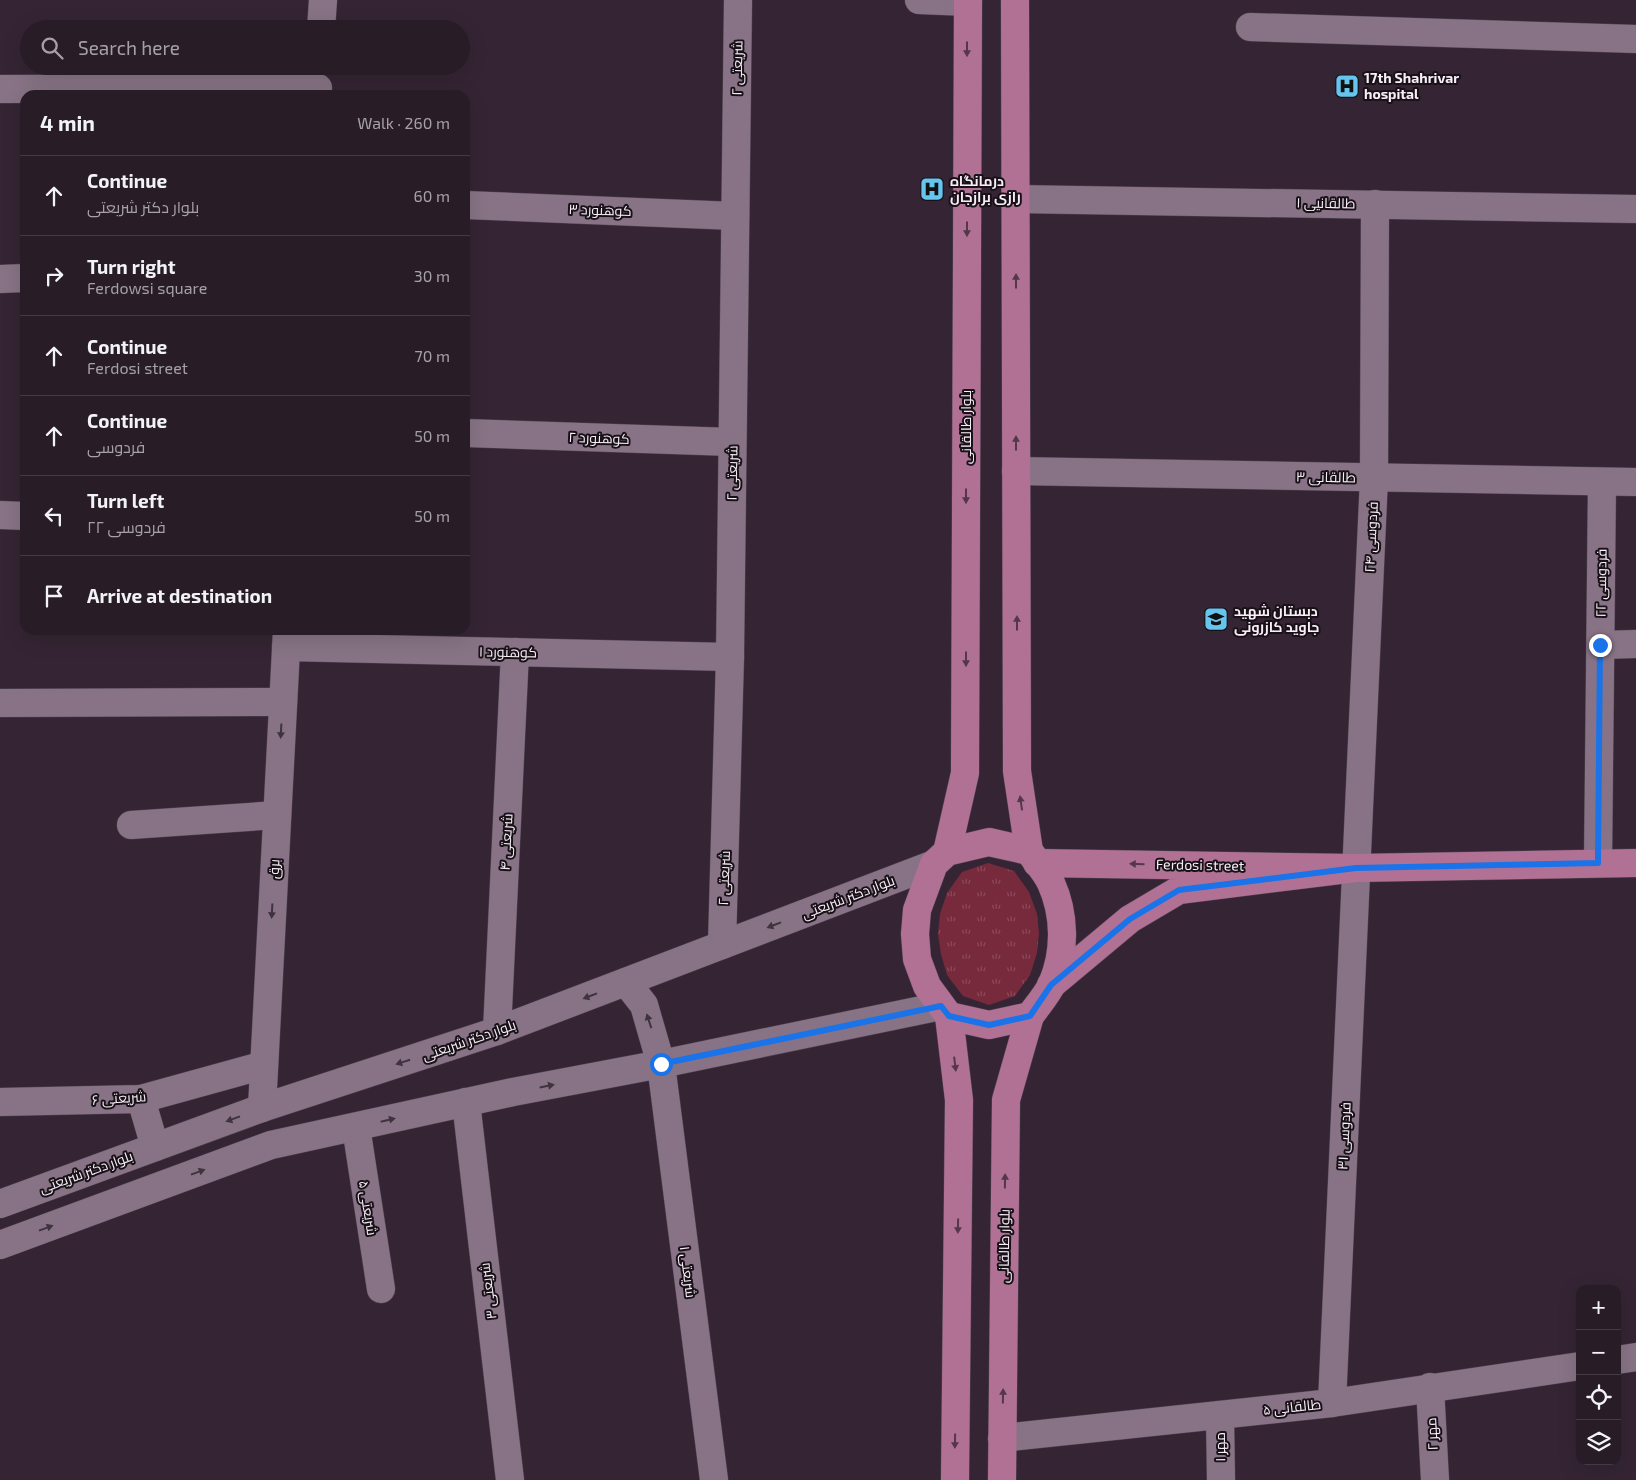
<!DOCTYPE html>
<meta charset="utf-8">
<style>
:root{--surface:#281c27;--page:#30252f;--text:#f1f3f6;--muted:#a5a1a7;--line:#443a44}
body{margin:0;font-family:"Exo 2",Cairo,sans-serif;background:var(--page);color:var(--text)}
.controls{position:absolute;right:15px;bottom:15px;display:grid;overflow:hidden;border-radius:10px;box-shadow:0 5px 20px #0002}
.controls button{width:45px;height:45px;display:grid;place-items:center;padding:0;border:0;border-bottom:1px solid var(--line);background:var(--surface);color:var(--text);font:25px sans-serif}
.stop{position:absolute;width:15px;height:15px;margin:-11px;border:4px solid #1a73e8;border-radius:50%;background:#fff}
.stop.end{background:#1a73e8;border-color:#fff;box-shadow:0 1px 5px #0008}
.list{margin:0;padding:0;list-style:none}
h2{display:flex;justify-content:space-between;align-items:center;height:65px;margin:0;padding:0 20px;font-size:21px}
h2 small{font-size:16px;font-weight:400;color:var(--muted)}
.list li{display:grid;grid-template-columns:32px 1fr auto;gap:15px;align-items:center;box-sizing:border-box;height:80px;padding:0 20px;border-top:1px solid var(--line)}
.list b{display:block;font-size:19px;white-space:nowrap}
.list p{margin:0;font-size:16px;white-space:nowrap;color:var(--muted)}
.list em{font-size:16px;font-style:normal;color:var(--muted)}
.icon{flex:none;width:28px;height:28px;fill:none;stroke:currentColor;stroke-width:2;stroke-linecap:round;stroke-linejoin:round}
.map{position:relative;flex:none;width:1636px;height:1480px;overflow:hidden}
.search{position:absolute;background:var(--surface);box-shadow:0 5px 20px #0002;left:20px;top:20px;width:450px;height:55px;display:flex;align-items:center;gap:12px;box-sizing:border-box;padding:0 18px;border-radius:28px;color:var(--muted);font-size:19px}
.panel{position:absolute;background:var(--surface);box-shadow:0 5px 20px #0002;left:20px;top:90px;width:450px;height:545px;border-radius:15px}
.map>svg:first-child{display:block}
</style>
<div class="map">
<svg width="1636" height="1480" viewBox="0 0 1636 1480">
<defs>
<pattern id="grass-tufts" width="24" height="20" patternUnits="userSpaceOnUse" patternTransform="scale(1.25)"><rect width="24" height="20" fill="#772a3c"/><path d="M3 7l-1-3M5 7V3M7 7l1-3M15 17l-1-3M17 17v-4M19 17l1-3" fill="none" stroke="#8b4959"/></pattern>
</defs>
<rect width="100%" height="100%" fill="#352534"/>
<path fill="url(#grass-tufts)" d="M988 863 1014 871 1029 892 1037 914 1039 933 1037 953 1030 975 1015 996 989 1005 963 996 947 975 941 954 938 934 940 914 947 893 962 872Z"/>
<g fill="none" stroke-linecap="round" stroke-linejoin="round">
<g stroke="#514450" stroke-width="29">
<g id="minor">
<path d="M919 0 968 2"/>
<path d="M1250 27 1636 39"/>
<path d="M321 29 323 0"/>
<path d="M0 89 318 88"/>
<path d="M1015 199 1636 209"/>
<path d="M465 205 735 216"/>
<path d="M0 279 25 278"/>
<path d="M465 433 732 442"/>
<path d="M1016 471 1636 482"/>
<path d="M0 515 25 516"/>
<path d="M1601 645 1636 644"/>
<path d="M286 647 730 657"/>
<path d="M0 703 283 702"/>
<path d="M131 825 277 815"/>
<path d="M1598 863 1602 482"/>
<path d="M722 945 730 657 738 0"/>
<path d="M626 982 644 1005 661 1064 714 1480"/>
<path d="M497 1031 515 652"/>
<path d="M141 1099 155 1147"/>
<path d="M0 1102 141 1099 264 1065"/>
<path d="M466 1102 510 1480"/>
<path d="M262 1108 287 630"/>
<path d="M356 1127 381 1289"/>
<path d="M0 1204 262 1108 497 1031 934 864"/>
<path d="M0 1245 271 1145 513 1092 661 1064 941 1006"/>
<path d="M1617 1360 1636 1357"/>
<path d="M1430 1387 1435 1480"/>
<path d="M1332 1403 1374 478 1375 204"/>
<path d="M1220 1415 1221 1480"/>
<path d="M1002 1438 1332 1403 1580 1366"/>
</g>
</g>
<g stroke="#514450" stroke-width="29">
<g id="major">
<path d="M1015 0 1017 771 1029 851"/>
<path d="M989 842 1029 851C1036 861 1046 872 1051 883 1065 914 1066 952 1052 984 1047 995 1037 1006 1030 1016L989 1025 949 1016 927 986 917 959 915 934 917 910 934 864 947 852Z"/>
<path d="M947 852 965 773 968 0"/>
<path d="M1037 863 1356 868 1179 890 1130 919 1051 985"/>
<path d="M1356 868 1636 863"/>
<path d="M949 1016 959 1100 955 1480"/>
<path d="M1002 1480 1006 1100 1030 1016"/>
</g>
</g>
<use href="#minor" stroke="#877385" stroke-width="28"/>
<use href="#major" stroke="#b17195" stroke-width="28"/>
</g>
<defs><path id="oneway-solid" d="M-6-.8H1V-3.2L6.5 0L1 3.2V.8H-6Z" transform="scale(1.25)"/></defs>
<g fill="#55374a">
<use href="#oneway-solid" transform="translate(967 49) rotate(90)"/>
<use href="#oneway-solid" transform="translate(967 229) rotate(90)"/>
<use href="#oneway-solid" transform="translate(1016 281) rotate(-90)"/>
<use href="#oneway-solid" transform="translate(1016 443) rotate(-90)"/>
<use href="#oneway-solid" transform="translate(966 496) rotate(90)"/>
<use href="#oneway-solid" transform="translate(1017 623) rotate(-90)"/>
<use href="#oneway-solid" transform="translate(966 659) rotate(90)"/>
<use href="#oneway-solid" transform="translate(1021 803) rotate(-98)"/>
<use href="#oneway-solid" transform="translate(1137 864) rotate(-179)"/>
<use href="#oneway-solid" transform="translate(955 1064) rotate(83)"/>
<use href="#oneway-solid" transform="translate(1005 1181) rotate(-89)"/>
<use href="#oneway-solid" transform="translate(958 1226) rotate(91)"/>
<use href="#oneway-solid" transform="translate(1003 1396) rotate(-89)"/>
<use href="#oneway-solid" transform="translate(955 1441) rotate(91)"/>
</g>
<g fill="#3f333e">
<use href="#oneway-solid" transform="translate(281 731) rotate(93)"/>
<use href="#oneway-solid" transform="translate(272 911) rotate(93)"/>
<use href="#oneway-solid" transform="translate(774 925) rotate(159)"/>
<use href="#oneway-solid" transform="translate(590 996) rotate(159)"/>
<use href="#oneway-solid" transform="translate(649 1021) rotate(-108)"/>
<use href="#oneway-solid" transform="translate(403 1062) rotate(162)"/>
<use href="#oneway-solid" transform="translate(547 1086) rotate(-11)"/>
<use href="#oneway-solid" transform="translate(233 1119) rotate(160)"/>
<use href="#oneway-solid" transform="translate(388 1120) rotate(-13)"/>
<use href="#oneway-solid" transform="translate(198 1172) rotate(-20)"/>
<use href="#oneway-solid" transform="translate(46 1228) rotate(-20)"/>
</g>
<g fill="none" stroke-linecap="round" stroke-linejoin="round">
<path stroke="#1a73e8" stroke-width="6" d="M661 1064 941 1006 949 1016 989 1025 1030 1016 1051 985 1130 919 1179 890 1356 868 1598 863 1600 645"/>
</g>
<defs>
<g id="hospital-square" transform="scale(1.25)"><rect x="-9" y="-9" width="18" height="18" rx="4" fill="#65c5ee" stroke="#181118"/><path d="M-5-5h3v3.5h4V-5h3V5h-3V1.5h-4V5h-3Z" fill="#111"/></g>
<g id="school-square" transform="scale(1.25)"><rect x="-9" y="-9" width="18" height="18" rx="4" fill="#65c5ee" stroke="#181118"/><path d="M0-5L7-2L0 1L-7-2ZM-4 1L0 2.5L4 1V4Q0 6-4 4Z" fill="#111"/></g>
</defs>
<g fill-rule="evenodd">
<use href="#hospital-square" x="1347" y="86"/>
<use href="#hospital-square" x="932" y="189"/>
<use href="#school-square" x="1216" y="619"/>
</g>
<g text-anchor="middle" stroke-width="4" stroke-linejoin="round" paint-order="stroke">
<g font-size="14" fill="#f9eef8" stroke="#181118">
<text transform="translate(737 68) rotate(-89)" y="5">شریعتی ۲</text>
<text transform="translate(1326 203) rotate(1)" y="5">طالقانیی ۱</text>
<text transform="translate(600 210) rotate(2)" y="5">کوهنورد ۳</text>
<text transform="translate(966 427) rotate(-90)" y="5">بلوار طالقانی</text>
<text transform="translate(599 438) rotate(2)" y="5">کوهنورد ۲</text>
<text transform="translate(732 473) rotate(-89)" y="5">شریعتی ۲</text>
<text transform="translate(1326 477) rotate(1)" y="5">طالقانی ۳</text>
<text transform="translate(1371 537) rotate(-87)" y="5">فردوسی ۲۴</text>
<text transform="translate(1601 583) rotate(-89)" y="5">فردوسی ۲۲</text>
<text transform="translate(508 652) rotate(1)" y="5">کوهنورد ۱</text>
<text transform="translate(506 842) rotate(-87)" y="5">شریعتی ۴</text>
<text transform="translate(1200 865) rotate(1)" y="5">Ferdosi street</text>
<text transform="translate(274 869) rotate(-87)" y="5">برق</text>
<text transform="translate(724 878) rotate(-88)" y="5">شریعتی ۲</text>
<text transform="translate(848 897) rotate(-21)" y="5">بلوار دکتر شریعتی</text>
<text transform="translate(469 1040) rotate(-19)" y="5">بلوار دکتر شریعتی</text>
<text transform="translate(119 1098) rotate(-4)" y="5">شریعتی ۶</text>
<text transform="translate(1344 1136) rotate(-87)" y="5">فردوسی ۳۱</text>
<text transform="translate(86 1172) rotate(-20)" y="5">بلوار دکتر شریعتی</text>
<text transform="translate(368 1208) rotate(81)" y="5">شریعتی ۵</text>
<text transform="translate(1004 1246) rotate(-89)" y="5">بلوار طالقانی</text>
<text transform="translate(688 1272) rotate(83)" y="5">شریعتی ۱</text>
<text transform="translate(488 1291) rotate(-97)" y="5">شریعتی ۳</text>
<text transform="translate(1292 1407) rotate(-6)" y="5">طالقانی ۵</text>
<text transform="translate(1432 1434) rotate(-93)" y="5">مهر ۲</text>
<text transform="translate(1220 1447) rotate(-91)" y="5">مهر ۱</text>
</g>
<g font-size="14" font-weight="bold" fill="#f9eef8" stroke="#181118" text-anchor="start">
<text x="1364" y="83">17th Shahrivar<tspan x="1364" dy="16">hospital</tspan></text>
<text x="950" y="186">درمانگاه<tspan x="950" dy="16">رازی برازجان</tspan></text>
<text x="1234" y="616">دبستان شهید<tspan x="1234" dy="16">جاوید کازرونی</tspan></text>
</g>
</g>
</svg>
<div class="controls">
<button>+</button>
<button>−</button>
<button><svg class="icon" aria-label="locate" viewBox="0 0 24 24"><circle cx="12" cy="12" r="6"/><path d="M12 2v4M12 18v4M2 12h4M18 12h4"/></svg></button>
<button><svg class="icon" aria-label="layers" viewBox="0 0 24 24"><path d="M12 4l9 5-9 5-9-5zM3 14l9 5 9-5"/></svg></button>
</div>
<div class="stop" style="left:661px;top:1064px"></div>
<div class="stop end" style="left:1600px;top:645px"></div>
<div class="search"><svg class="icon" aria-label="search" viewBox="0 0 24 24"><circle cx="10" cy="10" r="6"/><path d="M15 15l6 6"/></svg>Search here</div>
<section class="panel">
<h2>4 min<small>Walk · 260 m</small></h2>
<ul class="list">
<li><svg class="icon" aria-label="ahead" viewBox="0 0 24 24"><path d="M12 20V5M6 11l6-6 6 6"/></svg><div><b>Continue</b><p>بلوار دکتر شریعتی</p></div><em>60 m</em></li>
<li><svg class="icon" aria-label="right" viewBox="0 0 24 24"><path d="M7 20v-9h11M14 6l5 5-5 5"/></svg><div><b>Turn right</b><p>Ferdowsi square</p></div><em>30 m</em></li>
<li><svg class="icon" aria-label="ahead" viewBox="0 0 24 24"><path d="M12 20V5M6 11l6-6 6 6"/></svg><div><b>Continue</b><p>Ferdosi street</p></div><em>70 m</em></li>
<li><svg class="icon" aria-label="ahead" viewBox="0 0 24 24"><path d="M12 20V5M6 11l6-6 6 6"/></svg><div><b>Continue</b><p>فردوسی</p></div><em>50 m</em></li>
<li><svg class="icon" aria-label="left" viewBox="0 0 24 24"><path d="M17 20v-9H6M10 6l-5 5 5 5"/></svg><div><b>Turn left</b><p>فردوسی ۲۲</p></div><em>50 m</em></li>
<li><svg class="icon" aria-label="arrive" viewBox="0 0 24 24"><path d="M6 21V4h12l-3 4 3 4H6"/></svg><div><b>Arrive at destination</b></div></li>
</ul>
</section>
</div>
